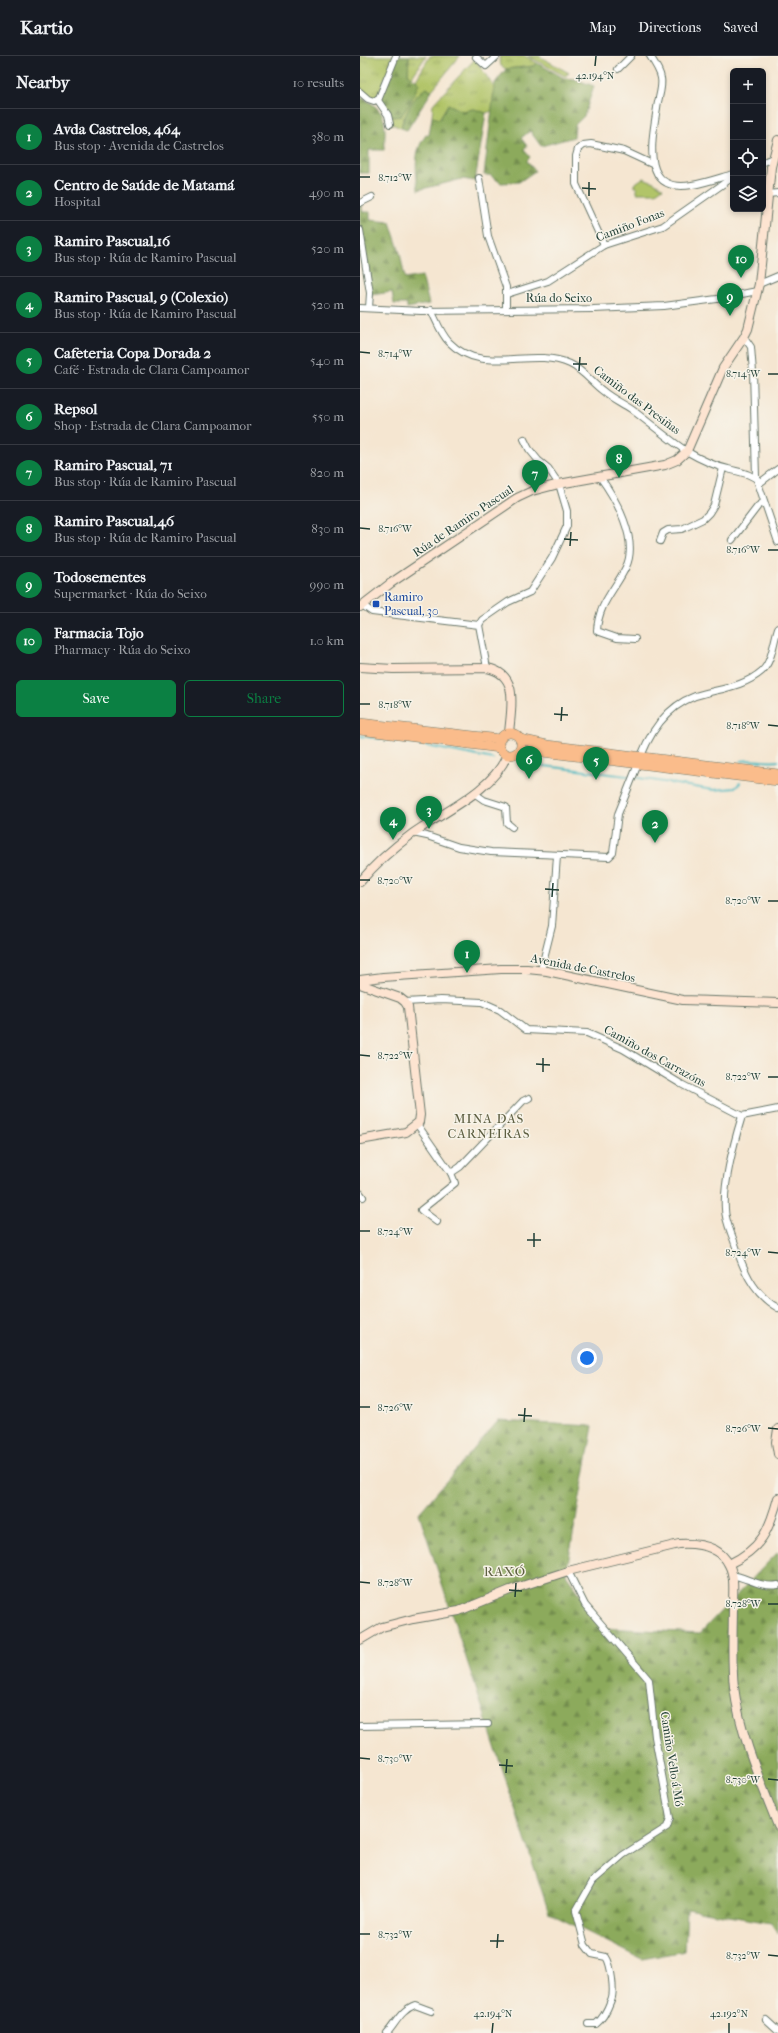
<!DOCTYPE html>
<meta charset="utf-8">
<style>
:root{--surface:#171b24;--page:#242831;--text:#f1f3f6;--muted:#9ea1a6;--line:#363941;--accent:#0b8043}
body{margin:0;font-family:"IM FELL French Canon",serif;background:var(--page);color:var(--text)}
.controls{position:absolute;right:12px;top:12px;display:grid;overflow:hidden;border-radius:6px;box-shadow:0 2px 6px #0003}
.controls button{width:36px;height:36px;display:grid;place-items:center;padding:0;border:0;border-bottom:1px solid var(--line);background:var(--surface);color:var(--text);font:20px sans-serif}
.you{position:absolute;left:227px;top:1302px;width:14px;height:14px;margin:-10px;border:3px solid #fff;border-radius:50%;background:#1a73e8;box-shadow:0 0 0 6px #1a73e833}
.badge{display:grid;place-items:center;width:26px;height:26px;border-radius:50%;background:var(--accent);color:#fff;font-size:13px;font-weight:700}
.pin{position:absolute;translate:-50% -33px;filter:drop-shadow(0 1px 2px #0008)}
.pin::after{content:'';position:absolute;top:21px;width:14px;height:12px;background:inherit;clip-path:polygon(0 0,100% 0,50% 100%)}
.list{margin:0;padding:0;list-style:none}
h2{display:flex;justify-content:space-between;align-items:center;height:52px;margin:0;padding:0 16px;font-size:17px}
h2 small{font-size:13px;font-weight:400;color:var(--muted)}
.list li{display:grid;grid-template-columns:26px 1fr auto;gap:12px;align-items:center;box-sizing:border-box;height:56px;padding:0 16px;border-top:1px solid var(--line)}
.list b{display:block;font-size:15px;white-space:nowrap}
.list p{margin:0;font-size:13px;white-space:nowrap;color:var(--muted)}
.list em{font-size:13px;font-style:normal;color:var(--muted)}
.actions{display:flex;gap:8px;padding:12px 16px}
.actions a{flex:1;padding:9px 0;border:1px solid var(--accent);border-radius:6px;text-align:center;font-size:14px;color:var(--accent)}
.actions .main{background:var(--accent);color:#fff}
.icon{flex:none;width:22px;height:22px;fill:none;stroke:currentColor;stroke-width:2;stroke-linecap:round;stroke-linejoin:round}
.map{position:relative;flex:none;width:418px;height:1977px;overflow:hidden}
header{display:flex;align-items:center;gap:24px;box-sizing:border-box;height:56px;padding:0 20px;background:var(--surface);border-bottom:1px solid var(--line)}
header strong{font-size:19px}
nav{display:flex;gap:22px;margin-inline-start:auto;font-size:14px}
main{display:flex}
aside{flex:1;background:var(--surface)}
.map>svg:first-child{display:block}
</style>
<header>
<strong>Kartio</strong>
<nav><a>Map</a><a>Directions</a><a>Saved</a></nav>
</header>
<main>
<aside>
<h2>Nearby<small>10 results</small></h2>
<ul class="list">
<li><span class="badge">1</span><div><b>Avda Castrelos, 464</b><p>Bus stop · Avenida de Castrelos</p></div><em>380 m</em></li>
<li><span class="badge">2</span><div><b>Centro de Saúde de Matamá</b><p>Hospital</p></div><em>490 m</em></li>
<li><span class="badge">3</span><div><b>Ramiro Pascual,16</b><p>Bus stop · Rúa de Ramiro Pascual</p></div><em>520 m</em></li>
<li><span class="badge">4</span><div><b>Ramiro Pascual, 9 (Colexio)</b><p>Bus stop · Rúa de Ramiro Pascual</p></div><em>520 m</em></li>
<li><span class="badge">5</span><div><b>Cafeteria Copa Dorada 2</b><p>Café · Estrada de Clara Campoamor</p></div><em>540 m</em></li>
<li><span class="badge">6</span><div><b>Repsol</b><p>Shop · Estrada de Clara Campoamor</p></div><em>550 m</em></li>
<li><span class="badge">7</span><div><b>Ramiro Pascual, 71</b><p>Bus stop · Rúa de Ramiro Pascual</p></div><em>820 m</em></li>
<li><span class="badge">8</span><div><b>Ramiro Pascual,46</b><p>Bus stop · Rúa de Ramiro Pascual</p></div><em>830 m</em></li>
<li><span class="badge">9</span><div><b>Todosementes</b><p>Supermarket · Rúa do Seixo</p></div><em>990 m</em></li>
<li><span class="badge">10</span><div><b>Farmacia Tojo</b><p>Pharmacy · Rúa do Seixo</p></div><em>1.0 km</em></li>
</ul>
<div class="actions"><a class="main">Save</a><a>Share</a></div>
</aside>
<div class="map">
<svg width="418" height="1977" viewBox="0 0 418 1977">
<defs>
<pattern id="grass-tufts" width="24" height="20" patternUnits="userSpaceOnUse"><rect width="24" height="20" fill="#b1c467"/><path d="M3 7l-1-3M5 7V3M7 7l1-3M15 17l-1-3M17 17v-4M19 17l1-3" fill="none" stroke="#8fa056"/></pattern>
<pattern id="forest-firs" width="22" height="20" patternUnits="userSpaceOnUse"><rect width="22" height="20" fill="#8caa5c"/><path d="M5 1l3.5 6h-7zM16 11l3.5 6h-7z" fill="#728c4d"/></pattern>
</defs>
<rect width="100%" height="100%" fill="#f7f3e8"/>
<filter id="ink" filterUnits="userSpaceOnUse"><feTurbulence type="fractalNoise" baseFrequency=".025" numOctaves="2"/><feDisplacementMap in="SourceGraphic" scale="8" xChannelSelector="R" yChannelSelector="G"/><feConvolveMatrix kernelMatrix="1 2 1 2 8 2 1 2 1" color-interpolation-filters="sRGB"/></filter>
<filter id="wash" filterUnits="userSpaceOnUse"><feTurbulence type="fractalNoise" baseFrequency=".012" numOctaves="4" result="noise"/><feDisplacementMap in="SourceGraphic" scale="16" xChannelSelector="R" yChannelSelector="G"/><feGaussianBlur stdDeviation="0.9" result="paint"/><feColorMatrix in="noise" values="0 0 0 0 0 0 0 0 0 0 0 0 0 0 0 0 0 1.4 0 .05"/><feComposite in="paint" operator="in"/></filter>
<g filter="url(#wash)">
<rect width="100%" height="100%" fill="#f5e6d1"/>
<g fill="url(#grass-tufts)" stroke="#68804e">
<path d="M0 0H34L17 42H10L0 33Z"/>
<path d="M49 0H66L52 21 48 18Z"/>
<path d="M70 0H100L72 34 66 32 43 63 41 72 32 68 31 61 41 60 59 27 56 24Z"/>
<path d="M141 0H165L177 7 174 10 146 13 141 10 139 2Z"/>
<path d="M168 0H179L209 17 205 20Z"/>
<path d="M115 3 134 31 132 55 126 57 114 53 102 55 88 48 79 63 72 61 73 48Z"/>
</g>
<g fill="url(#forest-firs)" stroke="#567448">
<path d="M38 0H49L48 18 59 27 50 47 41 60 31 61 20 44Z"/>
<path d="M177 7 204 22 214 23 234 30 224 60 215 69 214 81 181 90 170 75 161 82 167 90 164 94 170 101 167 105 175 115 159 126 141 127 130 119H124L135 27 146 13 174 10Z"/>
<path d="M66 32 72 35 47 74 41 72C45 58 53 40 66 32Z"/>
<path d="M0 41C28 54 26 66 24 94H9V117H0Z"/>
<path d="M88 48 102 55 114 53 126 57 115 125 102 123 58 134C56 114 53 96 66 79H69L72 61 80 63Z"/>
<path d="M0 147 3 156H10V164L30 166 40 197 45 223 62 220 69 248 47 252V248H34L32 236 11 239 0 194Z"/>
<path d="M138 1365 233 1370 206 1518 244 1572 340 1577 418 1496V1877L411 1867 327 1853 325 1895 282 1903 189 1857 59 1457Z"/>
</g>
<path fill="#b1c467" stroke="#68804e" d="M283 122 294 126 303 132 296 137H277V131H274V128Z"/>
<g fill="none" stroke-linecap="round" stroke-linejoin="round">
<g stroke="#49b8c0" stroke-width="2">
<path d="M0 680 51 687 133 703"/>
<path d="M381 705C394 702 405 707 418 705"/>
<path d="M160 707 267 720 353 734 375 732 380 727"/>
</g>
</g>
</g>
<g filter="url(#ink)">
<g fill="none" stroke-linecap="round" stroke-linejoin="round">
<g stroke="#6a786b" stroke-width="8">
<g id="street">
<path d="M290 0C294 6 300 15 301 22 303 32 298 42 297 52 292 83 280 138 332 129 345 127 359 122 373 118"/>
<path d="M116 1 126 10 137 0"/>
<path d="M258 13 271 0"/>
<path d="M0 36 8 43 14 45 19 42 36 0"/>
<path d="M17 43 28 59 30 68"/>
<path d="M403 106 413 102"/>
<path d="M119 122 128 180 146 231V253"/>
<path d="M408 138 418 137"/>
<path d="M0 147 12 141"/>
<path d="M0 174 10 237 9 252"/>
<path d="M244 189 216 128V100L218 93 223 89 231 88 264 95 292 108"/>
<path d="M399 228 418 220"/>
<path d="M147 238 188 225 244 189 303 170 373 121"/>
<path d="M0 252 61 255 233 253 304 250 357 243 397 235"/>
<path d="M71 254C76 264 81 278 89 286 123 321 170 290 210 308 223 314 232 327 243 335 251 342 262 347 271 353 290 367 307 382 326 395 338 402 355 410 368 413 383 417 389 417 401 426L418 413"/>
<path d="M384 281 391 291 393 316 396 421 418 486"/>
<path d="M240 421C256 443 279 484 266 511 255 534 238 548 237 575L257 582 275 583"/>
<path d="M372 484 398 450 404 446"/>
<path d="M300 485 303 477 308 474 322 473 343 463 349 457 354 449 363 412"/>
<path d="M2 549 12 556 119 569 127 612"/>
<path d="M119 569 122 564 148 546 170 536 192 502 207 470V455L199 428 188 412 178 404 169 393 164 383"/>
<path d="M281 700C293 670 312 644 346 637 366 632 386 629 402 615 412 606 414 584 418 572"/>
<path d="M114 737 124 744 146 751 147 767 152 771"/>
<path d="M53 777 67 780 99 791 131 796 249 801 253 797 258 758 278 708"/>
<path d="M181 914 192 870 197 800"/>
<path d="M45 946 81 944 122 946 140 954 166 974 227 977 263 993 321 1028 382 1060 418 1053"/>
<path d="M382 1060C375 1083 363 1128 365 1153 365 1164 370 1174 374 1185 382 1210 392 1238 418 1252"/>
<path d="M57 1068 91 1117 95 1127 61 1154 77 1166"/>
<path d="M91 1117 100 1111 163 1045 169 1042"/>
<path d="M0 1137 3 1141"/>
<path d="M208 1515 225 1549 289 1624 295 1681 310 1762 307 1771 263 1799 233 1825 216 1855 225 1889 232 1898 246 1901C251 1908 255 1936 251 1944 248 1952 243 1963 236 1968H228"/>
<path d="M372 1519C388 1522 401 1532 418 1529"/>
<path d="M0 1670 128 1668"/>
<path d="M406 1964 418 1975"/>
<path d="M27 1977C36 1967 41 1954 55 1949L71 1955"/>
</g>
</g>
<g stroke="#6a786b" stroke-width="10">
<g id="secondary">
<path d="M0 551 31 527 157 442 172 435 199 428 305 409 317 404 327 395 363 312 384 281 388 273 399 228 411 111 418 84"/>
<path d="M0 611 33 613 127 612C160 618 151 652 149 677"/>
<path d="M0 826C15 808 33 792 52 778 81 757 134 734 147 699"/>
<path d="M0 924 23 921 141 913H167L187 915 323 944 418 947"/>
<path d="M0 928 40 942 45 946 48 951 60 1059 59 1066 46 1076 0 1084"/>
<path d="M418 1373 416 1386 418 1398"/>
<path d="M369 1508C401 1493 409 1475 418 1442"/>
<path d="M0 1584 22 1571 53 1563 99 1555 150 1534 208 1515 319 1488C339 1487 360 1490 369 1509 375 1520 373 1536 373 1548 373 1576 371 1604 374 1631 380 1679 400 1724 418 1770"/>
</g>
</g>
<g stroke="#6a786b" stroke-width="10">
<g id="primary">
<path d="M0 667 140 683"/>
<path d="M0 674 140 692"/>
<circle cx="150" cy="688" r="11"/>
<path d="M160 683 187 689 418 718"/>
<path d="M159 695H174L418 725"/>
</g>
</g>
<use href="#street" stroke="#fff" stroke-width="6"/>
<use href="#secondary" stroke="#fde4d1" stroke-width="8"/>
<use href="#primary" stroke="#fabc8b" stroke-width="9"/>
</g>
</g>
<path fill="none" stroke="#1f3d34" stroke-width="1.5" d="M235 10 236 0M0 121H10M222 132 236 133M229 140V126M0 296 10 297M213 308H227M219 315 220 301M408 318H418M0 472 10 473M204 483 218 484M210 490 211 476M408 494H418M0 648H10M194 658 208 659M201 665 202 651M408 669 418 670M0 824H10M185 833 199 834M192 841 193 827M408 845H418M0 999 10 1000M176 1008 190 1009M183 1016V1002M408 1021H418M0 1175H10M167 1184H181M174 1191V1177M408 1196 418 1197M0 1351H10M158 1359 172 1360M164 1366 165 1352M408 1372 418 1373M0 1526 10 1527M149 1534 162 1535M155 1541 156 1527M408 1548H418M0 1702 10 1703M139 1709 153 1710M146 1717 147 1703M408 1723 418 1724M0 1878H10M130 1885H144M137 1892 138 1878M408 1899 418 1900M132 1977 133 1967M369 1977V1967"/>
<rect fill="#1a4fb4" stroke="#f7f3e8" stroke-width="1.5" x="12" y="544" width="8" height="8" rx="2"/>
<g text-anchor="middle" stroke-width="3" stroke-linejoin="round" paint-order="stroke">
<g font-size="12" fill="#1f3d34" stroke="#f7f3e8">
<text transform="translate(270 169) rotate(-21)" y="4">Camiño Fonas</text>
<text x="199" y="246">Rúa do Seixo</text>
<text transform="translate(277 344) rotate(37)" y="4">Camiño das Presiñas</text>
<text transform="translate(103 465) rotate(-34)" y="4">Rúa de Ramiro Pascual</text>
<text transform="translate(223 912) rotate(11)" y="4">Avenida de Castrelos</text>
<text transform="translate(295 1000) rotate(29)" y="4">Camiño dos Carrazóns</text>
<text transform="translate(312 1703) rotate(81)" y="4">Camiño Vello á Mó</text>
</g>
<g font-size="12" fill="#164399" stroke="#f7f3e8" text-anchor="start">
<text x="24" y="545">Ramiro<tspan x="24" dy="14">Pascual, 30</tspan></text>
</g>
<g font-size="13" letter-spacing="1" fill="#5f6043" stroke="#f7f3e8">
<text x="129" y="1067">MINA DAS<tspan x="129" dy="15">CARNEIRAS</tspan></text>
<text x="145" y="1520">RAXÓ</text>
</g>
</g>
<g font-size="10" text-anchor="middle" fill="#1f3d34" stroke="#f7f3e8" stroke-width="3" stroke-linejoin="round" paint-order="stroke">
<text x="235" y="23">42.194°N</text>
<text x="35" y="125">8.712°W</text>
<text x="35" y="301">8.714°W</text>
<text x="383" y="321">8.714°W</text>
<text x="35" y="476">8.716°W</text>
<text x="383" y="497">8.716°W</text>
<text x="35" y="652">8.718°W</text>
<text x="383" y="673">8.718°W</text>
<text x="35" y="828">8.720°W</text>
<text x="383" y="848">8.720°W</text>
<text x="35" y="1003">8.722°W</text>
<text x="383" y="1024">8.722°W</text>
<text x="35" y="1179">8.724°W</text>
<text x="383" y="1200">8.724°W</text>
<text x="35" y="1355">8.726°W</text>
<text x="383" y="1376">8.726°W</text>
<text x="35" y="1530">8.728°W</text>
<text x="383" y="1551">8.728°W</text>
<text x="35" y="1706">8.730°W</text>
<text x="383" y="1727">8.730°W</text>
<text x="35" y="1882">8.732°W</text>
<text x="383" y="1903">8.732°W</text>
<text x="133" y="1961">42.194°N</text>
<text x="369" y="1961">42.192°N</text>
</g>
</svg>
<div class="controls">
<button>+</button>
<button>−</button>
<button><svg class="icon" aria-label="locate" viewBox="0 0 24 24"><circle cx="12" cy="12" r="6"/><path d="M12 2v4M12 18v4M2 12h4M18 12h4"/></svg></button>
<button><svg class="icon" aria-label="layers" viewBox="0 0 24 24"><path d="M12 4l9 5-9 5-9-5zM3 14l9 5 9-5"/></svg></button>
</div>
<div class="you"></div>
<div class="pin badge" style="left:107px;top:917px">1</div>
<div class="pin badge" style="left:295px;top:787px">2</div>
<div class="pin badge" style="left:69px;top:773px">3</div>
<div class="pin badge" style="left:33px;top:784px">4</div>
<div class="pin badge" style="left:236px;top:724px">5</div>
<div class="pin badge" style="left:169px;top:723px">6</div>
<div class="pin badge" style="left:175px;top:437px">7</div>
<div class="pin badge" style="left:259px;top:422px">8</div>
<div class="pin badge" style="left:370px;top:260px">9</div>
<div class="pin badge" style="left:381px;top:222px">10</div>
</div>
</main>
